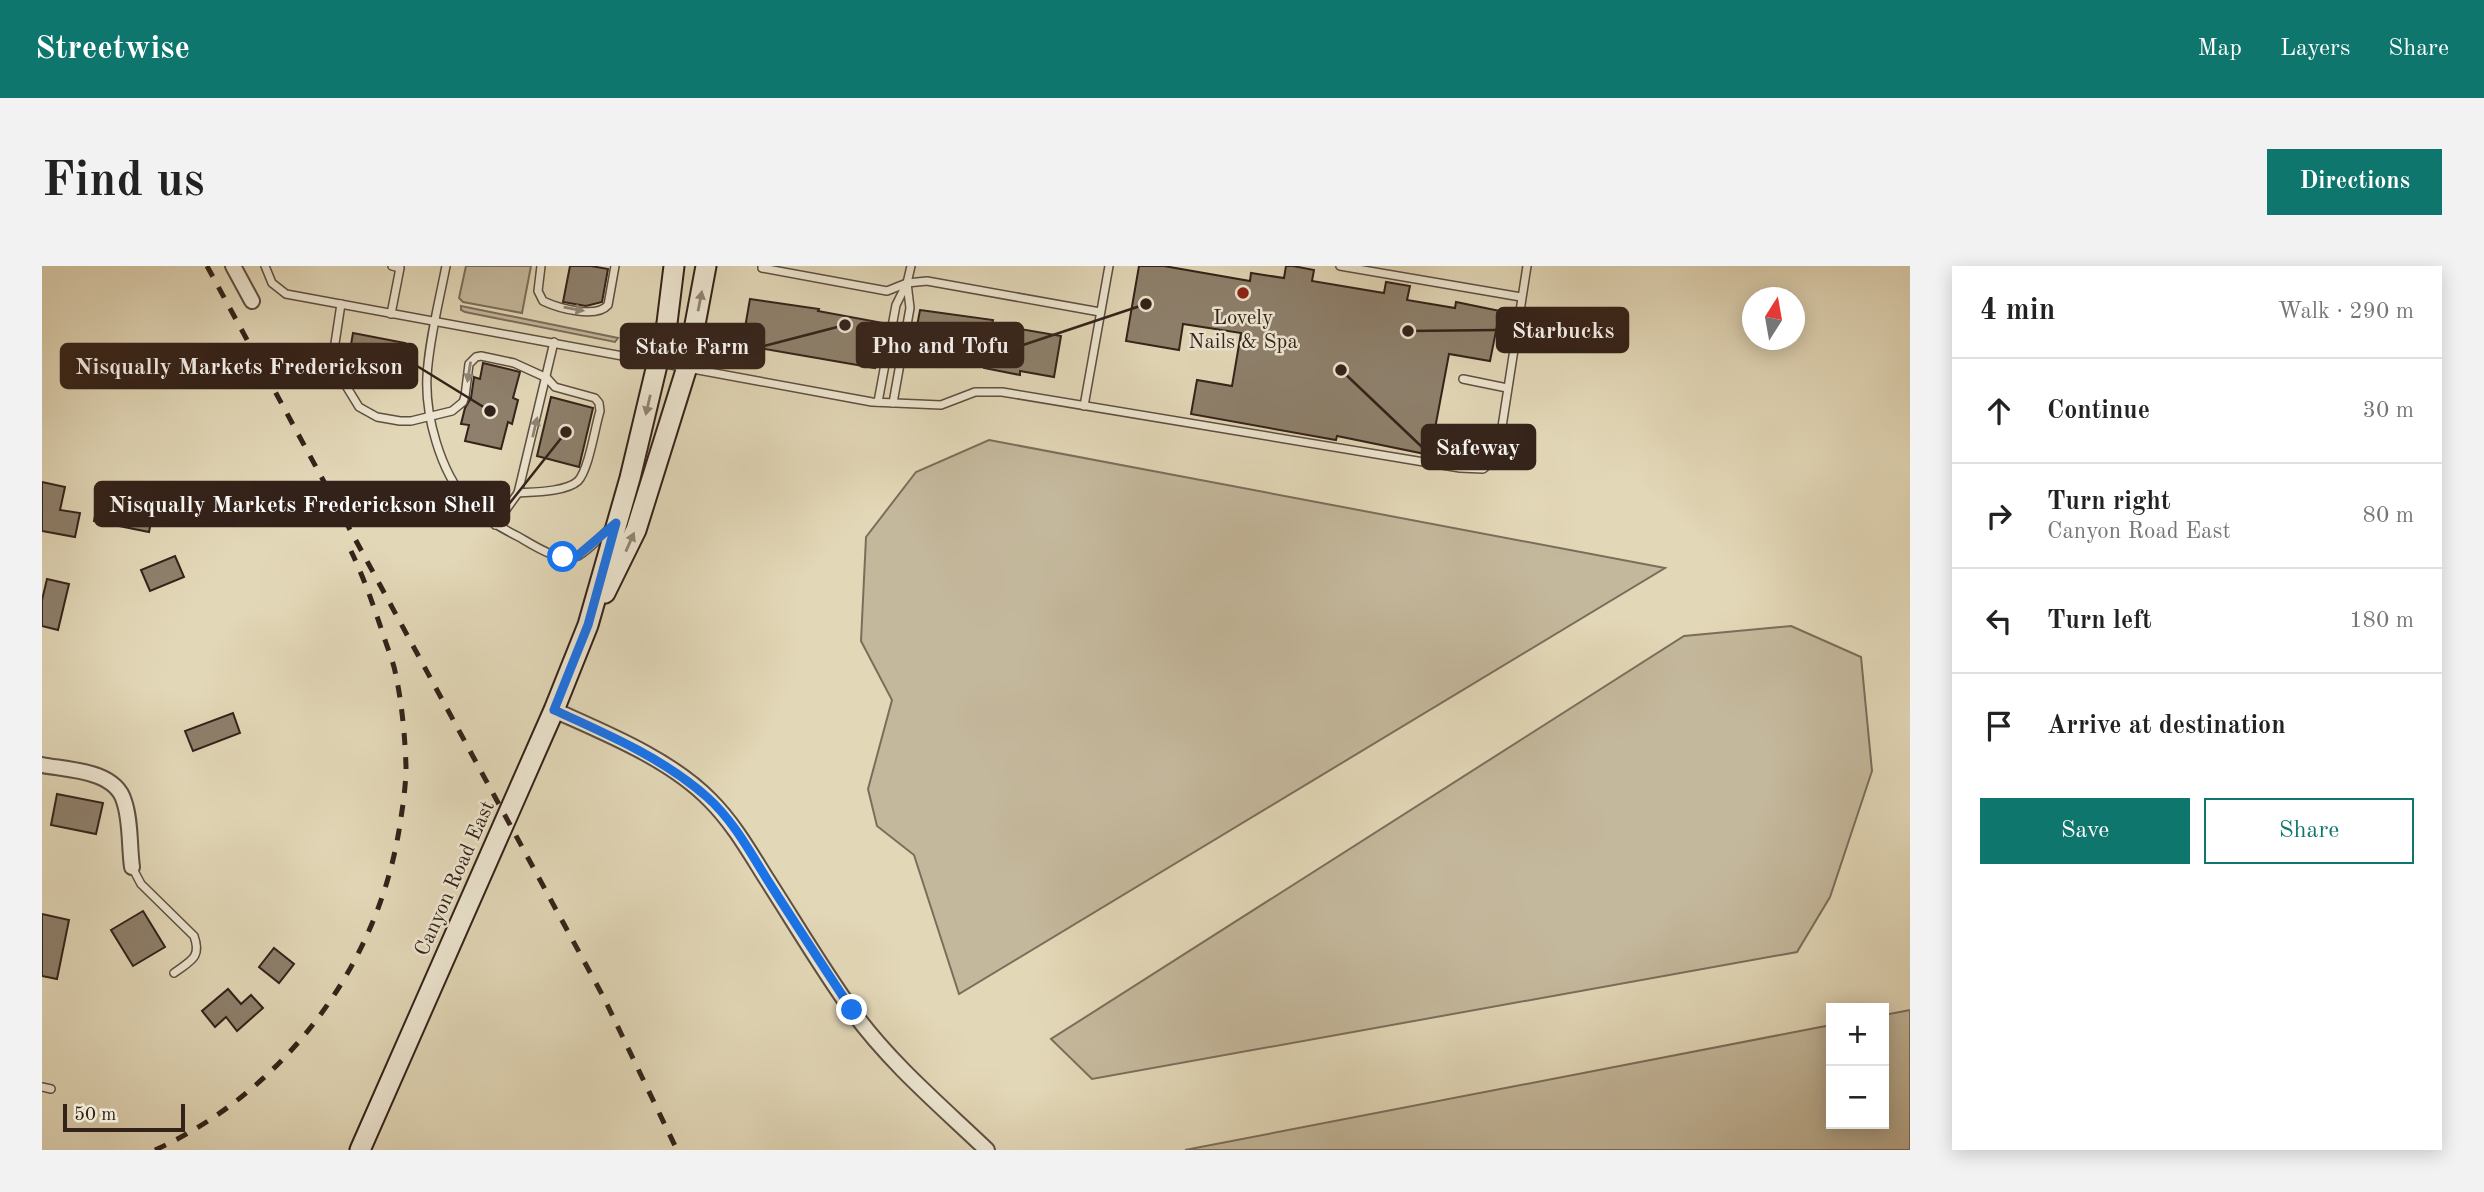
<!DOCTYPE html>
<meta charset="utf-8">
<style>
:root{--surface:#fff;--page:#f2f2f2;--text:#222;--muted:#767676;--line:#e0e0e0;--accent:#0f766e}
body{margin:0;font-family:"Old Standard TT",serif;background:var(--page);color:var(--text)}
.controls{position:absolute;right:21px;bottom:21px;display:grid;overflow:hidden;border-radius:0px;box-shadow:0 4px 18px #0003}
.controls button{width:63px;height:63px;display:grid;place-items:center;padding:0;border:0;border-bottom:2px solid var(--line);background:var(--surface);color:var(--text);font:35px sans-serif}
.compass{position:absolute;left:1700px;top:21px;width:63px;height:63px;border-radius:50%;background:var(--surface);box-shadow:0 4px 18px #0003;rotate:11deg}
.scale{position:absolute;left:21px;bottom:18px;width:122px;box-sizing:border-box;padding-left:7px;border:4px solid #33221a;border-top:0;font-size:19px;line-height:24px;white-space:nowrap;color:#33221a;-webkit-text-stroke:5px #ece5d0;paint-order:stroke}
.stop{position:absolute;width:21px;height:21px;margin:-16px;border:5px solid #1a73e8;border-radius:50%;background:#fff}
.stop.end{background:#1a73e8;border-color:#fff;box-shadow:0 2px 7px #0008}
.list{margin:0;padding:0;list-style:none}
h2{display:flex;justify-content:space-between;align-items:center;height:91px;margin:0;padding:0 28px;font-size:30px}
h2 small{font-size:23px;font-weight:400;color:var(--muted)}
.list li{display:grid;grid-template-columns:46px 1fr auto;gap:21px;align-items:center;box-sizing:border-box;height:105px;padding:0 28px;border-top:2px solid var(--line)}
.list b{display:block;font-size:26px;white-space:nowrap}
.list p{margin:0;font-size:23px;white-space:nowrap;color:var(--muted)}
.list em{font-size:23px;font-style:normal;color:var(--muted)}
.actions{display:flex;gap:14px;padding:21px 28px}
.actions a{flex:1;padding:16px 0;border:2px solid var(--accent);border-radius:0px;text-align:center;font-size:24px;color:var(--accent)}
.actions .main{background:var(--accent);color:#fff}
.icon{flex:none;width:38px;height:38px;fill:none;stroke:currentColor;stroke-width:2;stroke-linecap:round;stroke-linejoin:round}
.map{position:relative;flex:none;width:1868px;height:884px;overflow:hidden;border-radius:0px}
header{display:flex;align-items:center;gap:42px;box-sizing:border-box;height:98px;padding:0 35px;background:var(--accent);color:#fff}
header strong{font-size:33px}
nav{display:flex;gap:38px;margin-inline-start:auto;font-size:24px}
.intro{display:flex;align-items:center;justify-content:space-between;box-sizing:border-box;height:168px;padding:0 42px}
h1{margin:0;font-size:49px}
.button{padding:18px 32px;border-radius:0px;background:var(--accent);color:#fff;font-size:24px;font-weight:700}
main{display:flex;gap:42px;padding:0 42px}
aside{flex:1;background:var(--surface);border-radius:0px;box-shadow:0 4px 18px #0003}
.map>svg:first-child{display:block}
</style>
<header>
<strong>Streetwise</strong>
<nav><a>Map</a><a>Layers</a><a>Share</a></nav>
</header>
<div class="intro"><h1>Find us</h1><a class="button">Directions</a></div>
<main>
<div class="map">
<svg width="1868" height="884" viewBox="0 0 1868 884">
<rect width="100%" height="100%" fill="#e2d7b7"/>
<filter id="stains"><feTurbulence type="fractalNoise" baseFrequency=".00286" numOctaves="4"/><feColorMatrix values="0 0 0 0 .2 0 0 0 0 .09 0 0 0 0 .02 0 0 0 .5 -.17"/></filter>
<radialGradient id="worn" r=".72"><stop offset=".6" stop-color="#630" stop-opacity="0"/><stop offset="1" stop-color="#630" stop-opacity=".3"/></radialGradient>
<g fill="#c4b89c" stroke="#7c6d5b" stroke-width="2">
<path d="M424 0H489L480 47 421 36 417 32Z"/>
<path d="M419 40 576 72 573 76 423 46 419 44Z"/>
<path d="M947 174 1623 302 917 728 872 589 835 560 826 523 850 434 819 375 824 271 874 206Z"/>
<path d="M1749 360 1819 391 1830 505 1788 631 1755 686 1050 813 1009 773 1642 370Z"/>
<path d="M1868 744V884H1143L1789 759V858H1842V749Z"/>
</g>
<g fill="#8e806c" stroke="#33221a" stroke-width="2">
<path d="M528 0H549L566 3 560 36 544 40 521 36Z"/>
<path d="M1097 0H1122L1208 15 1209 7 1242 12 1244 0H1251L1272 4 1270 15 1342 27 1344 16 1368 20 1365 34 1413 42 1414 36 1458 45 1448 95 1407 88 1388 189 1295 170 1294 174 1149 148 1155 114 1190 120 1199 67 1141 58 1137 84 1084 75Z"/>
<path d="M708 33 777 43 776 45 841 57 833 102 700 79Z"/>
<path d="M878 44 951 54 950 58 1019 70 1012 111 978 105V109L942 102V99L907 93 906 99 869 92Z"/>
<path d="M311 67 363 77 356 112 305 102Z"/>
<path d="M441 97 478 106 471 132 476 134 470 158 466 156 459 183 423 175 427 159 419 158 423 142 429 132 432 111 438 113Z"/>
<path d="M509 131 551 142 537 201 495 190Z"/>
<path d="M0 216 23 221 18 244 38 247 33 271 0 265Z"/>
<path d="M58 224 113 235 107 266 52 255Z"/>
<path d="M133 290 142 311 108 325 99 304Z"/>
<path d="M5 313 27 318 16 364 0 360V334Z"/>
<path d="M191 447 198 467 151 485 143 465Z"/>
<path d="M15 528 61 537 54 568 9 559Z"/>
<path d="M101 645 123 681 91 700 69 664Z"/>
<path d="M0 648 27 654 15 713 0 710Z"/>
<path d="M232 682 252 698 237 717 217 701Z"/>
<path d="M186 723 199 738 209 729 221 742 195 765 184 751 173 761 160 745Z"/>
</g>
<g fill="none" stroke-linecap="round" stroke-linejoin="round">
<g stroke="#5f4f41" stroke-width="10">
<g id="service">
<path d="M223 0 230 17 244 28 830 136 899 139 933 126H960L1418 202 1441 203 1453 193 1457 180 1485 0"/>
<path d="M404 0C397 36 387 74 385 110 383 149 398 205 425 235 440 251 457 261 477 271 491 279 519 298 536 290 547 284 558 271 568 262"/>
<path d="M499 0 496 25 501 35C516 42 554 53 566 39L573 0"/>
<path d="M720 0V2L845 25 865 17 885 15 1058 46"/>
<path d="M1298 0 1479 31"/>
<path d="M299 38 290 97 317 141 335 151 358 155H369L410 145 421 136 423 130 427 98 434 91 439 90 472 97 505 112 513 121 553 132 557 137 558 145C553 161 547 203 536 215 524 226 491 226 476 227"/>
<path d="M349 48 358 2 350 0"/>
<path d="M1421 113 1465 122"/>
<path d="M836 136 854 39 865 17 869 0"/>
<path d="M851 137 868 42 865 17"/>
<path d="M1042 140 1067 0"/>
<path d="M453 259 476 227 512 76"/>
<path d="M90 601 99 618 152 670C160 692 148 695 132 707"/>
<path d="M0 821 9 823"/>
</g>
</g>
<g stroke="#5f4f41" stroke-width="18">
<g id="minor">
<path d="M191 0 210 35"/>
<path d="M512 444C563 467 628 493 668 534 691 557 707 585 724 612 753 657 780 703 811 746 849 798 899 840 945 884"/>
<path d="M0 499C26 504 73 504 82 535 89 555 87 579 90 601"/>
</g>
</g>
<g stroke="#33221a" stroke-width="23">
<g id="secondary">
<path d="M563 327 594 264 645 101 664 0"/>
<path d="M318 884 512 444 546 359 588 212 625 57 632 0"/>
</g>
</g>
<use href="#service" stroke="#ece5d0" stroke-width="7"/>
<use href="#minor" stroke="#ece5d0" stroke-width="14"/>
<use href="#secondary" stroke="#ece5d0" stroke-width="19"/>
<g stroke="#33221a" stroke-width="5" stroke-dasharray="12 12" stroke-linecap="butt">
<path d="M165 0 562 732 635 884"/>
<path d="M113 884C243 825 337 698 358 558 361 539 364 519 364 500 363 471 360 438 354 410 352 398 347 386 343 374 333 344 323 314 309 285"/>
</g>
</g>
<defs><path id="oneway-solid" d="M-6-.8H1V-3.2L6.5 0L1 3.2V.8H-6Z" transform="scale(1.75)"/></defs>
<g fill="#908475">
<use href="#oneway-solid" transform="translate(658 35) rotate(-79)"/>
<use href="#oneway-solid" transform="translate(532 43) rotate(10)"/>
<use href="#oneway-solid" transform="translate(427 106) rotate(99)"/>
<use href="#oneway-solid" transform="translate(606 139) rotate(103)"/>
<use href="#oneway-solid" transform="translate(493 161) rotate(-77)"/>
<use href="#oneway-solid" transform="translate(588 276) rotate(-66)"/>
</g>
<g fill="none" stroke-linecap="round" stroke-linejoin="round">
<path stroke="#1a73e8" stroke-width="9" d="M521 291H534L574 257 546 359 512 444C565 468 621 492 665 531 692 555 709 588 728 618 755 660 782 702 810 744"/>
</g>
<circle fill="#8f2418" stroke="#ece5d0" stroke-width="2.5" cx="1201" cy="27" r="7"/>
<g text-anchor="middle" stroke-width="5" stroke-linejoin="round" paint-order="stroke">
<g font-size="21" fill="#33221a" stroke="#ece5d0">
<text x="1201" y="58">Lovely<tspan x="1201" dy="24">Nails &amp; Spa</tspan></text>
</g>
<g font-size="21" fill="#33221a" stroke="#ece5d0">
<text transform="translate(412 612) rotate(-66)" y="7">Canyon Road East</text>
</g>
</g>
<path fill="none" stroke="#33221a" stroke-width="2.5" d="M1366 65L1455 64M1104 38L981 79M803 59L722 80M448 145L375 100M1299 104L1380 181M524 166L467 238"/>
<g fill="#33221a" stroke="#ece5d0" stroke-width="2.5">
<circle cx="1366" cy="65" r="7"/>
<circle cx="1104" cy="38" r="7"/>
<circle cx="803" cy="59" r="7"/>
<circle cx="448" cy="145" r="7"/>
<circle cx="1299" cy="104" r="7"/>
<circle cx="524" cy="166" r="7"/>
</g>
<g fill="#33221a" stroke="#33221a" stroke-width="2.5">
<rect x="1455" y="42" width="131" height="44" rx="7"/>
<rect x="815" y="57" width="166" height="44" rx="7"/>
<rect x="579" y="58" width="143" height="44" rx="7"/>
<rect x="19" y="78" width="356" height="44" rx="7"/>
<rect x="1380" y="159" width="113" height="44" rx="7"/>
<rect x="53" y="216" width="414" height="44" rx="7"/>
</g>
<g font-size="23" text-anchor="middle" font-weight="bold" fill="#fff">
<text x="1521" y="72">Starbucks</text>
<text x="898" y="87">Pho and Tofu</text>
<text x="650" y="88">State Farm</text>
<text x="197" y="108">Nisqually Markets Frederickson</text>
<text x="1436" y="189">Safeway</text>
<text x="260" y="246">Nisqually Markets Frederickson Shell</text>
</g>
<rect width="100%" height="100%" filter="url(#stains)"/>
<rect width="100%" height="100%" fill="url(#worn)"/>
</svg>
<div class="controls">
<button>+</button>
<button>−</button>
</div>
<svg class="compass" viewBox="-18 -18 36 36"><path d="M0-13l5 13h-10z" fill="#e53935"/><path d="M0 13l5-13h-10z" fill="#767676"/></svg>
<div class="scale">50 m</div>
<div class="stop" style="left:521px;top:291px"></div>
<div class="stop end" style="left:810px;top:744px"></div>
</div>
<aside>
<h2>4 min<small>Walk · 290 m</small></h2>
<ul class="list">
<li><svg class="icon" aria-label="ahead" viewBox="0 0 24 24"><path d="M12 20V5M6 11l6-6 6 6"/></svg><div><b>Continue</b></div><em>30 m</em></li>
<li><svg class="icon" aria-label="right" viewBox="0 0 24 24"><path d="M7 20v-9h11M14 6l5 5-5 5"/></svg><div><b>Turn right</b><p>Canyon Road East</p></div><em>80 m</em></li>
<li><svg class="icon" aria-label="left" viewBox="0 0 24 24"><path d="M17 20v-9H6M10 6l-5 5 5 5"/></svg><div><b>Turn left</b></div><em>180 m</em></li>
<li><svg class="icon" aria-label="arrive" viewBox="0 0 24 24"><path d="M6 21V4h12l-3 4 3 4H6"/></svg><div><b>Arrive at destination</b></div></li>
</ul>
<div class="actions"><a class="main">Save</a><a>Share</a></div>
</aside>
</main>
